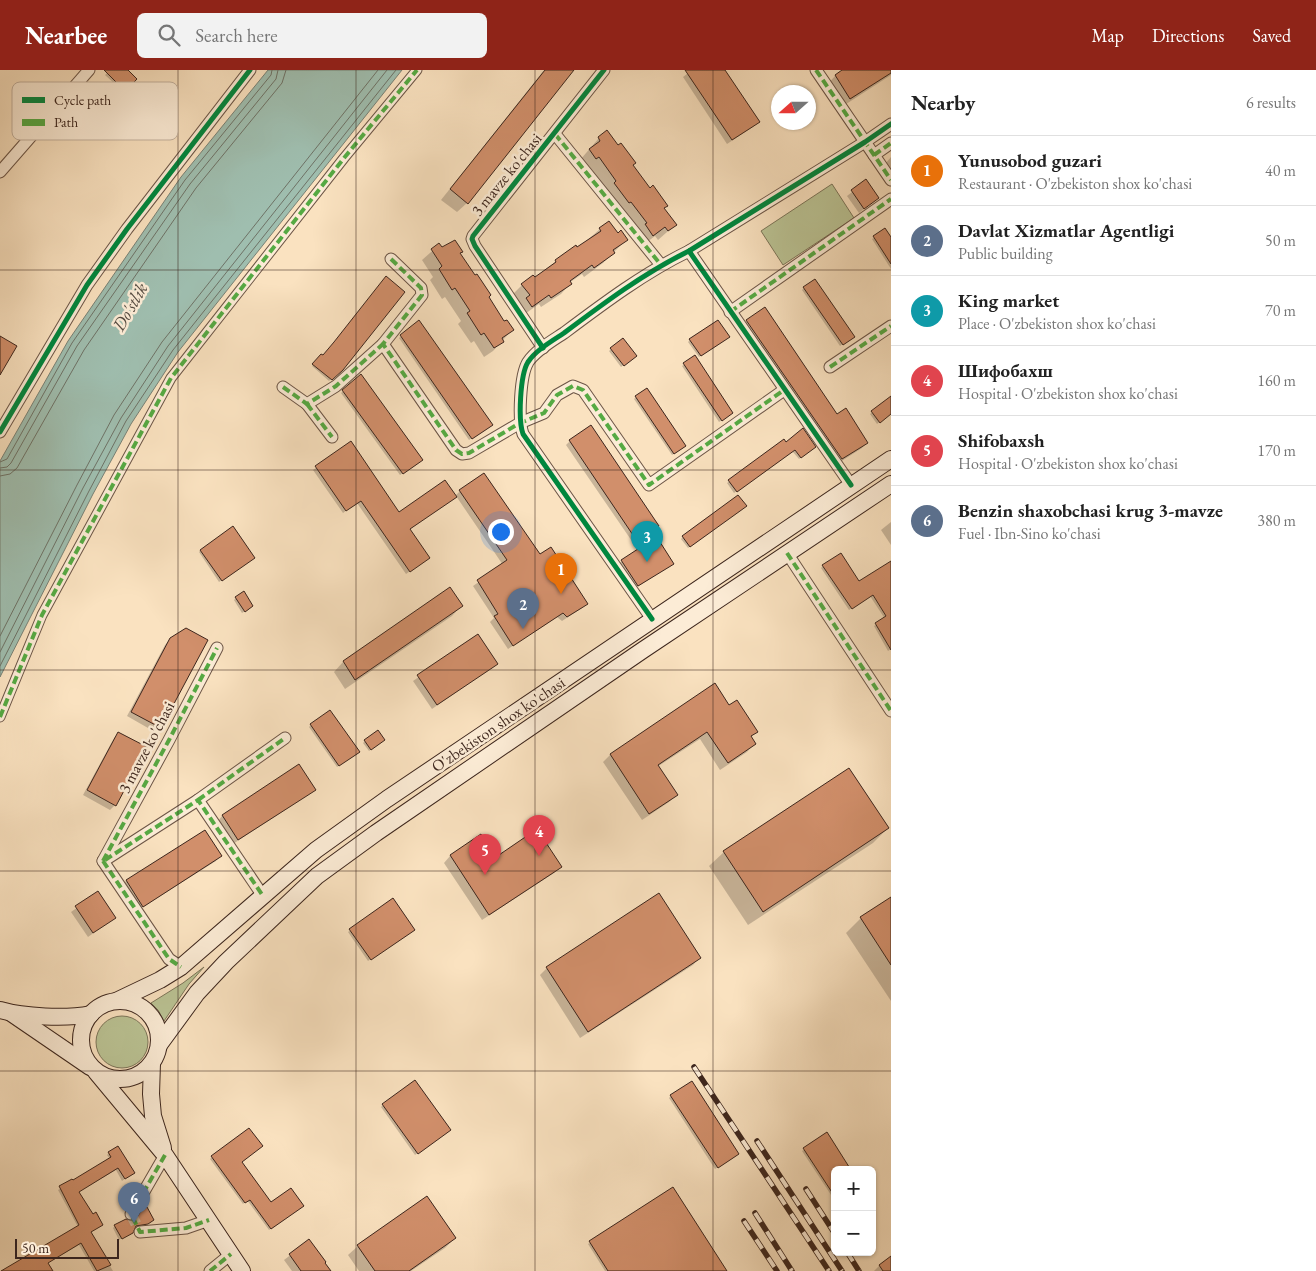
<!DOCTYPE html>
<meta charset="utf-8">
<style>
:root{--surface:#fff;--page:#f2f2f2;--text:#222;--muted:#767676;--line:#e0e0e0;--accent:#8f2418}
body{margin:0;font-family:"EB Garamond",serif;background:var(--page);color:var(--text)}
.controls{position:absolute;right:15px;bottom:15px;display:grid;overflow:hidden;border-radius:8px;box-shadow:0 1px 4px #0004}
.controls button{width:45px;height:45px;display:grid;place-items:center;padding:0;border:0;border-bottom:1px solid var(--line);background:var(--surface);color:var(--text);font:25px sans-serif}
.compass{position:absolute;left:771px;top:15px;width:45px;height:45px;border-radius:50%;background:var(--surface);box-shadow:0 1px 4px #0004;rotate:249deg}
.scale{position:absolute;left:15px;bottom:12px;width:104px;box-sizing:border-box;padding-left:5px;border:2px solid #3d261d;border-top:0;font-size:14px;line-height:18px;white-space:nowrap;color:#3d261d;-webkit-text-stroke:4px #fcecd6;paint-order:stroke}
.you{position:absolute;left:500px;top:461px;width:18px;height:18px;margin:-12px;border:4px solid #fff;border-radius:50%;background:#1a73e8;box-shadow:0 0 0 8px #1a73e833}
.badge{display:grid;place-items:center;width:32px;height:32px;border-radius:50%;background:var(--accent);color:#fff;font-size:16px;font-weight:700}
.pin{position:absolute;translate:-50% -41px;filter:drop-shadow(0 1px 2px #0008)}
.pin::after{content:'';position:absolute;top:26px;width:18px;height:15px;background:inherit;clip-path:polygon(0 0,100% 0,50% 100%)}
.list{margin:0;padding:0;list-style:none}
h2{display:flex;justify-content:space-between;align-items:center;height:65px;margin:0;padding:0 20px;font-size:21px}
h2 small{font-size:16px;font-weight:400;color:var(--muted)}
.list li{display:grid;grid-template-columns:32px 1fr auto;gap:15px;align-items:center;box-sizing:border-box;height:70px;padding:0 20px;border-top:1px solid var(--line)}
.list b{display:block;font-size:19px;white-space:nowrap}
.list p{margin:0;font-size:16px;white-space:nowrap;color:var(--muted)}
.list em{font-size:16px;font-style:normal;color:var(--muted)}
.icon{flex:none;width:28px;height:28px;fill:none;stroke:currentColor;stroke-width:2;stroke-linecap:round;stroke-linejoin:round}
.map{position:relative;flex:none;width:891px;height:1201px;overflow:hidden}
header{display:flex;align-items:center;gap:30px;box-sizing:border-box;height:70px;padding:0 25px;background:var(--accent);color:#fff}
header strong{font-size:24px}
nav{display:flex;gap:28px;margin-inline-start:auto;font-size:18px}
.search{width:350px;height:45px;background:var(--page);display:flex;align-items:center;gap:12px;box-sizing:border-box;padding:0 18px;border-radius:8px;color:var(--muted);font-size:19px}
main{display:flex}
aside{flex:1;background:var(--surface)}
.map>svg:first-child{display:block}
</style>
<header>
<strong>Nearbee</strong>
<div class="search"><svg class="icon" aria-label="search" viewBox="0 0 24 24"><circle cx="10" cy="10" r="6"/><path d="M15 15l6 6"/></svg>Search here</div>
<nav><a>Map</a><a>Directions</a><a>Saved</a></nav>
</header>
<main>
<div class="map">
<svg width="891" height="1201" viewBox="0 0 891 1201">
<rect width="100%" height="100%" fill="#fae2c0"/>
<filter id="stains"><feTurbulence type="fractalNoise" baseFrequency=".004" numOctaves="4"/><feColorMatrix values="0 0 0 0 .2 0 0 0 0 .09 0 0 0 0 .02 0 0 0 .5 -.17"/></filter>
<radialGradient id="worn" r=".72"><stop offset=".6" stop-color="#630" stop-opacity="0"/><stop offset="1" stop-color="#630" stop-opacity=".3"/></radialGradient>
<g fill="#bbc495" stroke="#7c7559">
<path d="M832 114 854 148 783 195 761 161Z"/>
<path d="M204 897 189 914 164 951 158 940 151 933 183 913Z"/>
<circle cx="122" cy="972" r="26"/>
</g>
<path fill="#9fbeaf" stroke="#788175" d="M268 0H402L178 282 131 354 93 424 0 607V391L68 271 181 107Z"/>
<g fill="#0003">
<path d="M110 0H126L136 9 117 28 111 23 117 16 105 5Z"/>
<path d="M544 0H570L467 133 457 142 441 130Z"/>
<path d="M692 0H724L754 56 727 74 683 7Z"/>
<path d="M844 0H891V5L840 38 826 16 835 6Z"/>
<path d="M599 68 632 96 675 155 658 170 655 166 643 175 589 96 586 98 580 90Z"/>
<path d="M891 87V103L885 94Z"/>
<path d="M866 111 878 128 859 143 847 126Z"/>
<path d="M600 159 617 164 626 170 603 193 584 207 582 204 569 213 570 214 561 224 541 237 539 234 522 246 513 224 522 215 535 209 556 191 577 179Z"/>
<path d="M885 160 891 170V199L872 169Z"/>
<path d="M439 175 442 179 459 184 504 253 512 260 493 281 484 287 474 271 471 273 458 254 461 251 445 227 442 229 430 210 433 207 422 190Z"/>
<path d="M804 218 851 268 840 276 802 220Z"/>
<path d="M747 251 837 345 867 372 862 378 837 394 741 256Z"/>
<path d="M419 252 489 357 469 370 399 268Z"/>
<path d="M726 269 699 287 688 272 690 270Z"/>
<path d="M623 270 633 288 621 297 609 281Z"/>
<path d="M321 285 342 299 329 311 312 296Z"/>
<path d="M694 287 730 345 719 352 682 296Z"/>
<path d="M360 306 419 392 400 405 341 323Z"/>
<path d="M636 327 683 378 672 385 634 329Z"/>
<path d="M891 328V344L877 354 870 344Z"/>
<path d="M570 371 652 461 668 497 634 519 618 494 638 480 566 375Z"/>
<path d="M784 371 786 373 812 379 799 389 792 381 734 423 727 413Z"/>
<path d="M350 373 398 444 455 426 460 421 539 486 582 538 562 551 557 547 508 579 490 552 494 548 473 516 503 495 456 426 409 460 425 491 406 504 357 433 343 443 313 400Z"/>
<path d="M743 438 688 478 681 469 683 467Z"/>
<path d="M891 452V475L881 460Z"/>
<path d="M200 481 251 490 219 512 199 482Z"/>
<path d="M891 492V579L888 581 874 556 885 549 870 526 849 540 821 498 823 496 859 513Z"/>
<path d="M450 519 461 536 452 546 345 619 334 602 343 592Z"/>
<path d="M236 528 250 538 242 543 234 530Z"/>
<path d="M478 566 496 594 432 639 413 611Z"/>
<path d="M170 569 160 657 155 662 127 646 165 575Z"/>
<path d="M729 636 756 662 750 668 754 674 747 682 720 700 700 669 657 697 676 725 669 732 642 750 603 692 610 685Z"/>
<path d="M311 655 356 684 337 697 309 657Z"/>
<path d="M118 663 115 735 110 740 83 725 114 668Z"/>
<path d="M365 671 382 672 369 681 363 673Z"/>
<path d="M299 696 309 724 233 774 218 751 222 746Z"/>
<path d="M888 758 873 773 748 855 709 796 724 782Z"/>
<path d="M204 761 220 786 216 791 138 840 122 816 126 811Z"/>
<path d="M481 766 495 788 561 796 554 803 482 850 444 793 450 786Z"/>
<path d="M98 823 114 848 88 867 71 842Z"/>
<path d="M891 829V931L846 863 861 848Z"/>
<path d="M393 830 411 861 368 891 348 862Z"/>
<path d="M700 887 693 895 580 968 540 905 547 898Z"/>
<path d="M671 1026 735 1086 715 1099 669 1028Z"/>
<path d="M383 1035 447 1062 415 1085 381 1037Z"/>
<path d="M827 1064 835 1100V1131L802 1081Z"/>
<path d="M109 1083 133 1103 122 1111 116 1100 78 1122 90 1162 113 1201H94L79 1175 47 1193 51 1201H4L78 1157 58 1120 110 1089 107 1085Z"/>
<path d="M212 1087 241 1092 271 1134 300 1138 269 1160 247 1130 243 1134 210 1089Z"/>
<path d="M672 1119 726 1201H605L588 1174Z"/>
<path d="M151 1152 145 1155 134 1157 129 1164 119 1170 113 1158 115 1156Z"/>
<path d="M455 1168 445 1178 411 1201H359L348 1185 358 1176Z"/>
<path d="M309 1171 331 1201H292L284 1190Z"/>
<path d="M891 1187V1201H874L879 1196Z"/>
</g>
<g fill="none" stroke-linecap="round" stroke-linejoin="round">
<g stroke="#6e7266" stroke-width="1">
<path d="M0 392 7 389 72 273 185 110 271 5 272 0"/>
<path d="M0 398 7 397 11 393 77 276 190 114 276 9 278 0"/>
<path d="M0 406 10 404 17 398 84 280 196 118 282 13 286 0"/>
<path d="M0 566 77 415 114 345 162 272 378 0"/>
<path d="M0 582 83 418 121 348 168 276 387 0"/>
<path d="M0 596 89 421 126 351 173 280 396 0"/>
</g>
</g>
<g fill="#d18f6b" stroke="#3d261d">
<path d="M104 0H128L137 9 120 27 112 20 118 14Z"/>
<path d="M545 0H574L468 134 450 119Z"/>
<path d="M685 0H725L760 52 732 70Z"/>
<path d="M842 0H891V3L850 29 835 5Z"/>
<path d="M607 60 618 75 621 73 636 93 633 95 650 118 653 115 668 136 664 138 677 155 668 161 665 157 653 166 645 154 647 153 631 132 629 133 614 113 616 111 599 87 596 89 589 79 600 71 598 67Z"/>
<path d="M866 109 879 128 864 139 851 120Z"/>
<path d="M609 151 618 163 621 160 628 170 613 180 615 183 594 198 592 195 570 211 572 214 551 228 549 225 532 237 526 228 530 225 521 214 533 205 535 207 556 192 555 190 576 175 577 177 601 161 599 158Z"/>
<path d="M885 158 891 167V194L873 166Z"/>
<path d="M455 170 463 182 460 183 475 205 477 204 491 225 489 227 504 251 507 250 514 260 502 268 504 272 494 278 484 263 481 265 467 243 470 241 455 218 452 220 439 199 442 196 431 179 439 173 442 177Z"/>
<path d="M386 206 405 222 343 300 332 310 312 294 321 284 323 285 334 272Z"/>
<path d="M815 209 855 267 843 275 803 217Z"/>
<path d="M765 237 837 344 846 338 868 373 842 389 746 250Z"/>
<path d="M419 250 493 355 472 369 400 265Z"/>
<path d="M718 250 730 267 701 286 689 269Z"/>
<path d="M0 266 17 276 0 305Z"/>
<path d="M623 268 637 286 624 296 610 278Z"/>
<path d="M695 285 733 343 722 351 683 293Z"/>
<path d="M361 304 423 390 403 404 342 320Z"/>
<path d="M647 318 686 376 674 384 635 326Z"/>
<path d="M891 326V344L880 353 871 341Z"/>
<path d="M591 355 659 456 653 461 674 494 638 516 621 490 641 477 569 370Z"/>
<path d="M803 358 816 377 801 388 795 380 737 422 728 410 784 369 786 372Z"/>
<path d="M351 371 399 442 445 410 457 427 410 459 430 488 410 502 361 431 346 441 315 396Z"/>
<path d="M484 403 540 484 551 477 588 534 567 547 563 543 513 576 494 546 498 544 477 510 507 490 459 420Z"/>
<path d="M738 425 747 436 690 477 682 466Z"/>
<path d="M233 456 255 488 222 511 200 480Z"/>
<path d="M841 483 859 511 891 491V580L875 553 886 546 873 525 852 539 822 495Z"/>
<path d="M450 517 463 536 355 610 343 591Z"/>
<path d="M244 521 253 536 245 542 235 527Z"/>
<path d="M186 558 208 570 161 658 131 642 170 568Z"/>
<path d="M478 564 498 594 437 635 417 605Z"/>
<path d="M715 613 729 635 737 630 758 662 751 666 756 674 728 693 707 662 658 695 678 725 649 744 610 684Z"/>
<path d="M330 640 360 682 339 696 310 654Z"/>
<path d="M378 660 385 670 371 680 364 670Z"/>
<path d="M118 662 147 677 116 736 87 720Z"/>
<path d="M299 694 316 720 238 770 222 745Z"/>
<path d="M849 698 889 758 763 842 723 781Z"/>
<path d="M537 759 562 797 489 845 450 785 481 764 496 787Z"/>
<path d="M205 760 222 786 143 837 126 810Z"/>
<path d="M98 821 116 848 93 863 75 836Z"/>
<path d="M659 823 701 888 588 962 546 897Z"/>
<path d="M891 827V895L860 847Z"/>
<path d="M393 828 415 860 371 890 349 859Z"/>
<path d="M415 1010 451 1060 418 1084 382 1034Z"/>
<path d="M692 1011 739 1084 718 1098 670 1025Z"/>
<path d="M249 1058 263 1076 242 1092 271 1132 291 1118 304 1136 271 1159 250 1130 245 1133 211 1086Z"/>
<path d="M827 1062 851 1100H835V1127L803 1078Z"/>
<path d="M118 1076 135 1103 125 1109 118 1098 79 1122 93 1144 96 1142 103 1155 91 1162 111 1195 97 1201 81 1173 48 1193 53 1201H1L79 1155 59 1116 72 1109 73 1110 111 1087 108 1082Z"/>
<path d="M673 1117 727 1201H608L589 1171Z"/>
<path d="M427 1126 456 1168 409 1201H375L357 1175Z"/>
<path d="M147 1137 154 1150 148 1154 136 1156 133 1163 122 1169 114 1155 126 1149 131 1151H134L142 1140Z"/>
<path d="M309 1169 326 1192 325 1193 331 1201H301L289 1184Z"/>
<path d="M891 1186V1201H883L879 1195Z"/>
</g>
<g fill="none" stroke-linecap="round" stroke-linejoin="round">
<path stroke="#d4bc9f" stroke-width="11" stroke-dasharray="11 5.5" stroke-linecap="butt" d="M131 1144 140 1162"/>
<g stroke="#6c5546" stroke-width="11">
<path id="pedestrian" d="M0 647 42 545 171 308 344 88 417 0"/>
</g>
<g stroke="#6c5546" stroke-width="13">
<g id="minor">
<path d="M816 0 891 110"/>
<path d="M555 64 661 195"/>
<path d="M874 85 891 73"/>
<path d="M0 102 89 0"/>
<path d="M689 181 851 415"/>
<path d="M391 189 421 218 422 225 383 274 456 380 462 384 469 383 520 353 544 343 557 325 573 316 583 320 649 415 784 320"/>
<path d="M730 242 891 129"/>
<path d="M543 278 475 176 472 169 473 166 604 0"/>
<path d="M830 297 891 256"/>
<path d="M283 317 307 334 336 316 383 274"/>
<path d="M307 334 332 367"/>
<path d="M0 362 87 215 127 159 250 0"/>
<path d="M787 483 891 641"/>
<path d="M652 549 523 364C518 350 520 305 528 292 536 280 552 271 564 263 604 233 644 203 689 181L865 72 891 54"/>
<path d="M198 730 285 668"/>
<path d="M105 790 198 730 263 826"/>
<path d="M103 791 169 670 217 578"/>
<path d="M103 791 169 889 181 897"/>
<path d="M131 1144 165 1085"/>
<path d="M140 1162 186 1158 209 1150"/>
<path d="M210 1201 231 1184"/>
</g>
</g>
<g stroke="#3d261d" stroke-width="18">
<g id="secondary">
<circle cx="120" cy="970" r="39"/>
<path d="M116 931 160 910 181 897 316 780 387 729 891 389"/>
<path d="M0 940C24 947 66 949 91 944"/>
<path d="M11 943 90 997"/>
<path d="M159 975 197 923 226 892 317 806 376 763 643 580 891 414"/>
<path d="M152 993 151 1024 153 1046 163 1078"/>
<path d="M96 1002 165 1085 242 1201"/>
</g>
</g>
<use href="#pedestrian" stroke="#fcecd6" stroke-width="9"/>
<use href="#minor" stroke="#fcecd6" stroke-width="11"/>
<use href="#secondary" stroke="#fcecd6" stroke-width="16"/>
<g stroke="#3d261d" stroke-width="5.5">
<g id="rail">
<path d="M694 997 829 1201"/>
<path d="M757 1071 842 1201"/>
<path d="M806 1119 835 1164"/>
<path d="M755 1143 792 1201"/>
<path d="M744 1151 777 1201"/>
<path d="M847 1182 859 1201"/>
</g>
</g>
<use href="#rail" stroke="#fcecd6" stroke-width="4" stroke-dasharray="11" stroke-linecap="butt"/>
<g stroke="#55aa43" stroke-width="4" stroke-dasharray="8 4" stroke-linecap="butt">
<path d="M816 0 891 110"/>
<path d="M555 64 661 195"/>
<path d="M874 85 891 73"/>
<path d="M391 189 421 218 422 225 383 274 456 380 462 384 469 383 520 353 544 343 557 325 573 316 583 320 649 415 784 320"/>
<path d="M730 242 891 129"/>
<path d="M830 297 891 256"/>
<path d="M283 317 307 334 336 316 383 274"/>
<path d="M307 334 332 367"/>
<path d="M787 483 891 641"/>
<path d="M0 647 42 545 171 308 344 88 417 0"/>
<path d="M198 730 285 668"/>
<path d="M105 790 198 730 263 826"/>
<path d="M103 791 169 670 217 578"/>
<path d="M103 791 169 889 181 897"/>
<path d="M165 1085 131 1144 140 1162 186 1158 209 1150"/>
<path d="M210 1201 231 1184"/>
</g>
<g stroke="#fcecd6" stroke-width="8">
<g id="cycleway">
<path d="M689 181 851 415"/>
<path d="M543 278 475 176 472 169 473 166 604 0"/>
<path d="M0 362 87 215 127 159 250 0"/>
<path d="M652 549 523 364C518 350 520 305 528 292 536 280 552 271 564 263 604 233 644 203 689 181L865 72 891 54"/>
</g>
</g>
<use href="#cycleway" stroke="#00873e" stroke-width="5"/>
</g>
<path fill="none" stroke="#3d261d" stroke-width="1" stroke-opacity="0.55" d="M178 0V1201M356 0V1201M535 0V1201M713 0V1201M0 200H891M0 400H891M0 600H891M0 801H891M0 1001H891"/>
<g text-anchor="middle" stroke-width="5" stroke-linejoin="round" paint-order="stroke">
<g font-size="16" fill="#3d261d" stroke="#fcecd6">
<text transform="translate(506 104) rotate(-51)" y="6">3 mavze ko'chasi</text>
<text transform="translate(498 654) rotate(-34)" y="6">O'zbekiston shox ko'chasi</text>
<text transform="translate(146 677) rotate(-62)" y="6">3 mavze ko'chasi</text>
</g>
<g font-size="18" font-style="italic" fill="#564c42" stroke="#fcecd6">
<text transform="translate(130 237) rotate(-60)" y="6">Do'stlik</text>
</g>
</g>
<rect x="12" y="12" width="166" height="58" rx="8" fill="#fcecd6" stroke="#c3b19e" stroke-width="1"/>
<rect x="22" y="27" width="23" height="6" fill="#00873e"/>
<rect x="22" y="49" width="23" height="7" fill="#55aa43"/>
<g font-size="14" fill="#3d261d">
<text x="54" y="35">Cycle path</text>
<text x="54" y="57">Path</text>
</g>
<rect width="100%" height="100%" filter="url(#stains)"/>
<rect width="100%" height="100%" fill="url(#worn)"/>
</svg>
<div class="controls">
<button>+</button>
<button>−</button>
</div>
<svg class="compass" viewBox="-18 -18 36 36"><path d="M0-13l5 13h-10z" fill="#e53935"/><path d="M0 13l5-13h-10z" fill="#767676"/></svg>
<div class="scale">50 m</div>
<div class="you"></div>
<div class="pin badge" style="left:561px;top:524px;background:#e8710a">1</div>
<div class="pin badge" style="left:523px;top:559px;background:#5c6f8a">2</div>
<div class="pin badge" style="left:647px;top:492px;background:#0f9aa8">3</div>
<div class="pin badge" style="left:539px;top:786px;background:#e0444e">4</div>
<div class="pin badge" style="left:485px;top:805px;background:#e0444e">5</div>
<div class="pin badge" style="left:134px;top:1153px;background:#5c6f8a">6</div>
</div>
<aside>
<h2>Nearby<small>6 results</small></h2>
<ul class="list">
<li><span class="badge" style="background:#e8710a">1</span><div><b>Yunusobod guzari</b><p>Restaurant · O'zbekiston shox ko'chasi</p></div><em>40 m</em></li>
<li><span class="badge" style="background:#5c6f8a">2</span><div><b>Davlat Xizmatlar Agentligi</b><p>Public building</p></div><em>50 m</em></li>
<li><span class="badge" style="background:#0f9aa8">3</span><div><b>King market</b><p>Place · O'zbekiston shox ko'chasi</p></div><em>70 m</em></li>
<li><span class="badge" style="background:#e0444e">4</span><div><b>Шифобахш</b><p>Hospital · O'zbekiston shox ko'chasi</p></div><em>160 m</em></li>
<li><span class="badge" style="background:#e0444e">5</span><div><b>Shifobaxsh</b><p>Hospital · O'zbekiston shox ko'chasi</p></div><em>170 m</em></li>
<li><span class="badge" style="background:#5c6f8a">6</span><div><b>Benzin shaxobchasi krug 3-mavze</b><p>Fuel · Ibn-Sino ko'chasi</p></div><em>380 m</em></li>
</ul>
</aside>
</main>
